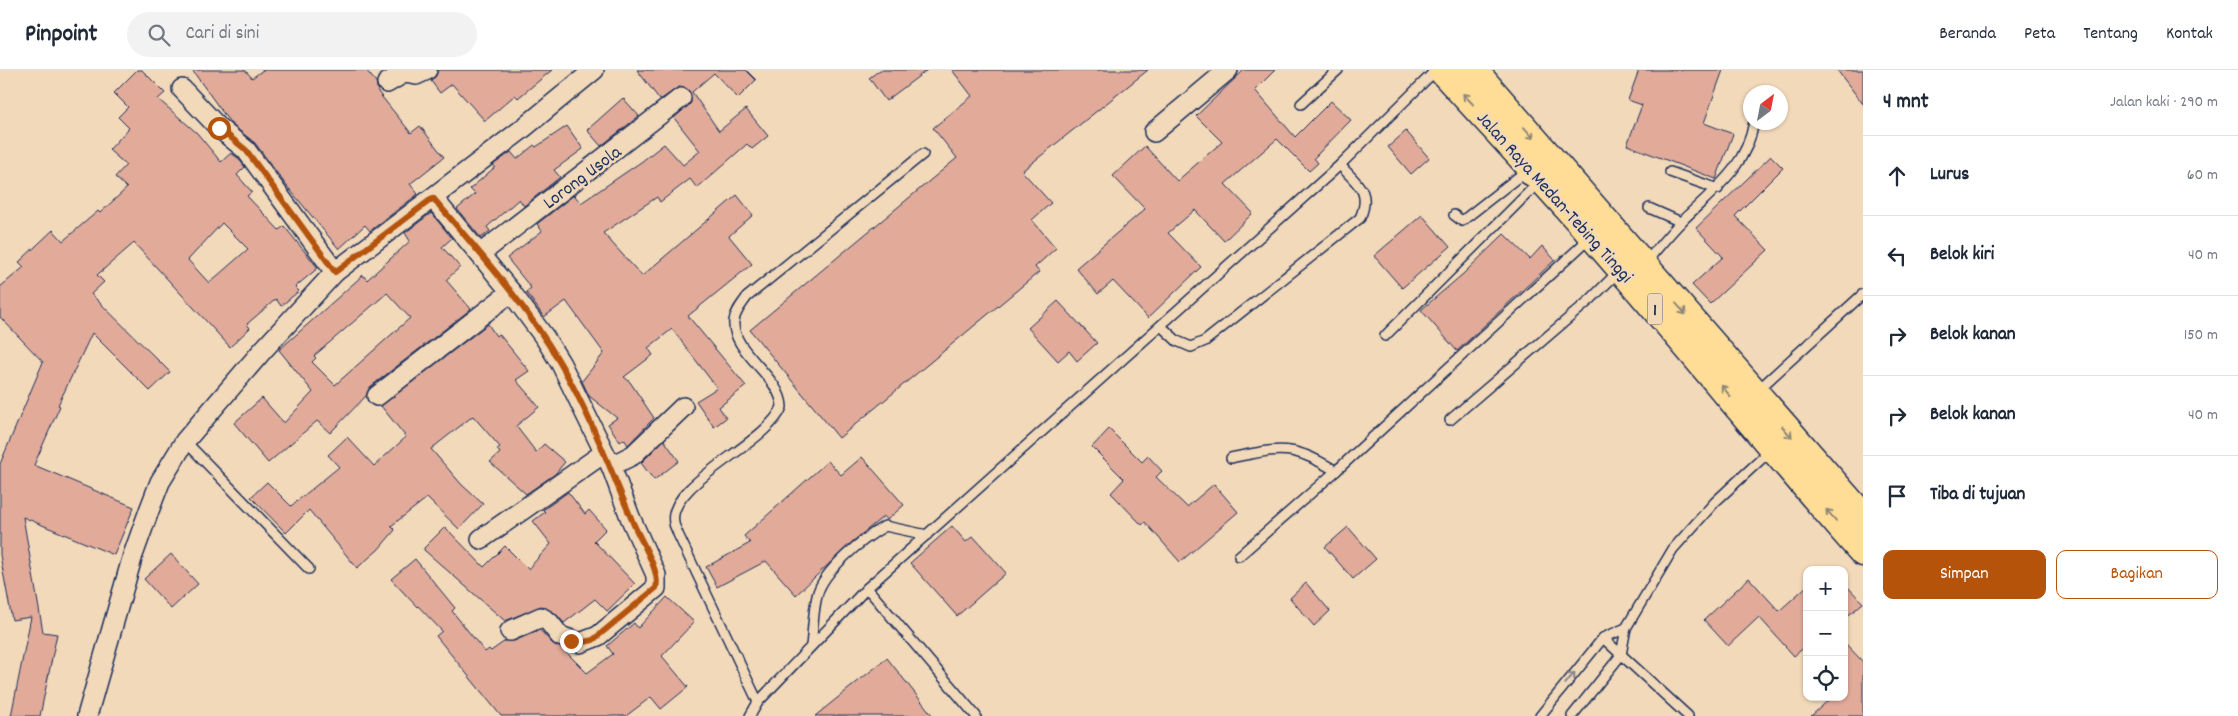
<!DOCTYPE html>
<html lang="id">
<meta charset="utf-8">
<style>
:root{--surface:#fff;--page:#f2f2f3;--text:#1f2937;--muted:#747a83;--line:#e0e1e3;--accent:#b45309}
body{margin:0;font-family:Dekko,sans-serif;background:var(--page);color:var(--text)}
.controls{position:absolute;right:15px;bottom:15px;display:grid;overflow:hidden;border-radius:10px;box-shadow:0 1px 4px #0004}
.controls button{width:45px;height:45px;display:grid;place-items:center;padding:0;border:0;border-bottom:1px solid var(--line);background:var(--surface);color:var(--text);font:25px sans-serif}
.compass{position:absolute;left:1743px;top:15px;width:45px;height:45px;border-radius:50%;background:var(--surface);box-shadow:0 1px 4px #0004;rotate:32deg}
.stop{position:absolute;width:15px;height:15px;margin:-11px;border:4px solid #b45309;border-radius:50%;background:#fff}
.stop.end{background:#b45309;border-color:#fff;box-shadow:0 1px 5px #0008}
.list{margin:0;padding:0;list-style:none}
h2{display:flex;justify-content:space-between;align-items:center;height:65px;margin:0;padding:0 20px;font-size:21px}
h2 small{font-size:16px;font-weight:400;color:var(--muted)}
.list li{display:grid;grid-template-columns:32px 1fr auto;gap:15px;align-items:center;box-sizing:border-box;height:80px;padding:0 20px;border-top:1px solid var(--line)}
.list b{display:block;font-size:19px;white-space:nowrap}
.list em{font-size:16px;font-style:normal;color:var(--muted)}
.actions{display:flex;gap:10px;padding:15px 20px}
.actions a{flex:1;padding:11px 0;border:1px solid var(--accent);border-radius:10px;text-align:center;font-size:18px;color:var(--accent)}
.actions .main{background:var(--accent);color:#fff}
.icon{flex:none;width:28px;height:28px;fill:none;stroke:currentColor;stroke-width:2;stroke-linecap:round;stroke-linejoin:round}
.map{position:relative;flex:none;width:1863px;height:646px;overflow:hidden}
header{display:flex;align-items:center;gap:30px;box-sizing:border-box;height:70px;padding:0 25px;background:var(--surface);border-bottom:1px solid var(--line)}
header strong{font-size:24px}
nav{display:flex;gap:28px;margin-inline-start:auto;font-size:18px}
.search{width:350px;height:45px;background:var(--page);display:flex;align-items:center;gap:12px;box-sizing:border-box;padding:0 18px;border-radius:28px;color:var(--muted);font-size:19px}
main{display:flex}
aside{flex:1;background:var(--surface)}
.map>svg:first-child{display:block}
</style>
<header>
<strong>Pinpoint</strong>
<div class="search"><svg class="icon" aria-label="search" viewBox="0 0 24 24"><circle cx="10" cy="10" r="6"/><path d="M15 15l6 6"/></svg>Cari di sini</div>
<nav><a>Beranda</a><a>Peta</a><a>Tentang</a><a>Kontak</a></nav>
</header>
<main>
<div class="map">
<svg width="1863" height="646" viewBox="0 0 1863 646">
<rect width="100%" height="100%" fill="#f2d9b9"/>
<filter id="ink" filterUnits="userSpaceOnUse"><feTurbulence type="fractalNoise" baseFrequency=".02" numOctaves="2"/><feDisplacementMap in="SourceGraphic" scale="10" xChannelSelector="R" yChannelSelector="G"/><feConvolveMatrix kernelMatrix="1 2 1 2 8 2 1 2 1" color-interpolation-filters="sRGB"/></filter>
<g filter="url(#ink)">
<g fill="#e1aa99" stroke="#1b2f5e" fill-rule="evenodd">
<path d="M137 0H142L165 23 158 29 197 63 221 92 231 83 238 88 245 97 237 105 252 122 247 126 279 160 284 156 318 198 295 217 299 221 281 236 276 229 247 254 250 258 230 277 134 173 97 205 104 212 91 224 170 302 150 321 92 263 58 335 60 336 34 395 134 437 114 485 23 447 43 562 57 564 40 646H11L31 547 12 550 0 485V394L43 292 0 247V217L24 197 19 192 53 160 63 171 98 141 100 143 127 118 115 107 126 95 109 80 129 58 118 47 128 37 114 23ZM222 153 248 179 209 213 188 190Z"/>
<path d="M192 0H245L252 8 263 0H366L376 12 378 22 411 63 420 56 444 87 410 114 418 124 370 161 365 155 339 179 286 115 255 73 231 54Z"/>
<path d="M438 0H552L518 28 515 25 485 51 452 14 440 23 431 11 436 6Z"/>
<path d="M637 0H746L756 10 738 28 714 3 692 22 719 61 746 39 768 66 752 79 747 74 697 118 690 109 660 132 657 127 603 163 642 206 737 125 753 145 729 166 752 194 688 246 746 316 719 337 726 348 714 357 696 331 717 318 672 259 648 278 653 285 624 307 630 312 654 348 628 375 624 369 620 372 608 354 617 348 589 326 582 311 604 283 566 231 544 247 526 222 531 218 507 188 542 161 537 154 574 125 581 133 641 92 664 74 683 95 700 81 674 48 691 33 690 22 686 18 679 17 660 30Z"/>
<path d="M880 0H927L886 31 869 8Z"/>
<path d="M952 0H1148L1022 101 1051 133 1032 150 1056 178 1035 197 1039 202 839 368 750 260 957 88 933 58 972 26Z"/>
<path d="M1244 0H1275L1255 20 1295 67 1331 31 1351 50 1314 88 1318 93 1309 101 1277 69 1225 114 1253 143 1224 171 1195 140 1168 163 1201 197 1148 248 1113 211 1098 224 1076 198 1145 139 1113 106 1145 76 1177 111 1222 72 1196 46Z"/>
<path d="M1639 0H1723L1704 53 1733 64 1716 109 1627 75 1642 35 1628 30Z"/>
<path d="M1837 0H1863V34Z"/>
<path d="M623 28 639 46 601 76 587 60Z"/>
<path d="M567 56 583 79 554 100 560 107 524 136 519 129 487 157 490 161 481 168 457 139 475 124 470 119 495 97 493 95 511 82 517 89 534 75 536 77Z"/>
<path d="M1406 61 1429 88 1411 104 1388 77Z"/>
<path d="M1771 86 1783 98 1735 146 1768 180 1710 234 1692 215 1723 187 1696 158Z"/>
<path d="M431 143 452 168 442 177 460 197 446 210 471 239 370 317 366 326 330 363 317 351 268 393 234 353 262 328 284 353 313 322 279 280 363 205 367 210 410 171 405 163ZM387 223 410 248 335 315 312 292 316 288 314 286Z"/>
<path d="M1422 145 1450 177 1402 218 1374 186Z"/>
<path d="M1504 164 1530 189 1542 176 1555 190 1457 281 1421 240 1463 204Z"/>
<path d="M1058 231 1097 273 1077 291 1069 281 1058 291 1028 258Z"/>
<path d="M488 254 496 266 499 264 529 301 516 310 539 337 516 356 536 382 544 374 565 392 555 404 526 424 490 392 500 383 497 379 500 377 473 346 431 379 462 415 483 434 459 459 427 428 391 456 395 460 378 480 357 498 309 440 286 463 251 427 267 412 291 436 339 397 328 385 347 367 374 396 406 367 381 336Z"/>
<path d="M1109 359 1142 392 1148 386 1162 401 1156 407 1187 437 1214 414 1238 442 1180 492 1145 452 1142 455 1111 423 1124 409 1092 377Z"/>
<path d="M664 370 679 391 654 410 641 393Z"/>
<path d="M862 387 904 435 887 450 884 446 852 472 796 525 766 491 717 517 706 497 750 473 744 466 828 391 841 405Z"/>
<path d="M568 422 585 444 589 440 606 459 594 471 635 514 607 541 595 529 564 553 555 543 541 536 505 551 424 480V478L445 457 484 497 505 476 528 499 551 474 533 451 545 442 543 440Z"/>
<path d="M952 456 966 472 973 466 1006 503 957 546 910 493Z"/>
<path d="M1348 457 1376 489 1353 509 1325 477Z"/>
<path d="M171 484 198 514 171 539 144 509Z"/>
<path d="M415 489 455 538 452 541 485 582 489 579 491 581 505 571H514L540 560 552 573 562 578 587 603 613 584 607 576 634 553 638 558 667 527 694 552 662 586 688 617 661 639 651 627 626 646H501L436 566 442 561 418 536 417 537 391 509Z"/>
<path d="M1749 508 1779 541 1807 516V575L1794 586 1759 547 1728 576 1704 550Z"/>
<path d="M1306 513 1330 541 1314 556 1290 528Z"/>
<path d="M1844 513 1863 533 1844 549Z"/>
<path d="M1844 572 1863 592V646H1811L1832 627H1844Z"/>
<path d="M887 588 933 646H815Z"/>
</g>
<g fill="none" stroke-linecap="round" stroke-linejoin="round">
<g stroke="#1b2f5e" stroke-width="12">
<g id="service">
<path d="M1301 34 1338 0"/>
<path d="M923 84 747 227C742 234 735 242 734 251 731 282 781 306 782 337 767 375 666 413 674 453 674 456 677 460 678 464L758 632 867 518 1340 95 1436 0"/>
<path d="M1670 102 1718 119"/>
<path d="M1649 138 1681 152"/>
<path d="M1454 145 1462 151 1517 108 1521 106 1531 112"/>
<path d="M1646 192C1658 178 1669 164 1682 151 1713 120 1746 99 1754 52"/>
<path d="M1161 256 1177 271 1191 277 1205 271 1360 148C1372 121 1357 114 1340 95"/>
<path d="M1385 266 1540 111"/>
<path d="M1758 320 1863 224"/>
<path d="M1450 350 1591 229 1619 201"/>
<path d="M185 371 309 499"/>
<path d="M1231 388C1256 383 1281 375 1305 385 1316 389 1326 395 1336 401"/>
<path d="M1239 486 1336 401 1591 167"/>
<path d="M867 518 976 646"/>
<path d="M1603 568 1688 646"/>
<path d="M811 576C813 560 813 542 817 526 822 501 864 468 885 456L927 465"/>
<path d="M750 646 758 632"/>
<path d="M1540 646 1603 568 1626 558"/>
<path d="M1572 646 1621 585 1626 558 1673 479 1715 432 1771 380"/>
</g>
</g>
<g stroke="#1b2f5e" stroke-width="22">
<g id="minor">
<path d="M387 13 404 3 416 5 427 0"/>
<path d="M182 19 219 58 246 80 335 202"/>
<path d="M1154 62 1228 0"/>
<path d="M433 128 511 222 545 268 561 294 611 396 630 447 656 505V518L598 566 580 573 560 566 549 552 541 547 510 561"/>
<path d="M480 184 681 28"/>
<path d="M377 326 511 222"/>
<path d="M611 396 633 385 683 337"/>
<path d="M481 469 604 383"/>
<path d="M87 646 133 485 150 438 160 412 185 371 263 280 335 202 521 60 594 0"/>
</g>
</g>
<g stroke="#1b2f5e" stroke-width="31">
<g id="trunk">
<path d="M1442 0C1492 55 1543 109 1592 165 1684 270 1771 378 1863 482"/>
<path d="M1473 0 1863 447"/>
</g>
</g>
<use href="#service" stroke="#f2d9b9" stroke-width="9"/>
<use href="#minor" stroke="#f2d9b9" stroke-width="19"/>
<use href="#trunk" stroke="#ffdd96" stroke-width="28"/>
</g>
<defs><path id="oneway-shaft" d="M-6 0H5M1.5-3L5.5 0L1.5 3" fill="none" stroke-width="1.6" stroke-linecap="round" stroke-linejoin="round" transform="scale(1.25)"/></defs>
<g stroke="#8d867a">
<use href="#oneway-shaft" transform="translate(1468 29) rotate(-133)"/>
<use href="#oneway-shaft" transform="translate(1529 63) rotate(49)"/>
<use href="#oneway-shaft" transform="translate(1681 239) rotate(49)"/>
<use href="#oneway-shaft" transform="translate(1726 321) rotate(-129)"/>
<use href="#oneway-shaft" transform="translate(1787 362) rotate(49)"/>
<use href="#oneway-shaft" transform="translate(1831 445) rotate(-131)"/>
</g>
<use stroke="#86848c" href="#oneway-shaft" transform="translate(1570 608) rotate(-51)"/>
</g>
<g fill="none" stroke-linecap="round" stroke-linejoin="round" filter="url(#ink)">
<path stroke="#b45309" stroke-width="6" d="M219 58 246 80 335 202 433 128C477 180 525 233 560 293 590 344 611 401 634 455 641 471 661 502 656 518L593 570 580 573 571 571"/>
</g>
<g text-anchor="middle" stroke-width="5" stroke-linejoin="round" paint-order="stroke">
<rect fill="#f2d9b9" stroke="#5c6279" stroke-width="1" x="1647.5" y="223.5" width="15" height="31" rx="4"/>
<g font-size="18" font-weight="bold" fill="#1b2f5e">
<text x="1655" y="245">1</text>
</g>
<g font-size="19" fill="#1b2f5e" stroke="#f2d9b9">
<text transform="translate(581 106) rotate(-37)" y="7">Lorong Usola</text>
<text transform="translate(1556 126) rotate(48)" y="7">Jalan Raya Medan-Tebing Tinggi</text>
</g>
</g>
</svg>
<div class="controls">
<button>+</button>
<button>−</button>
<button><svg class="icon" aria-label="locate" viewBox="0 0 24 24"><circle cx="12" cy="12" r="6"/><path d="M12 2v4M12 18v4M2 12h4M18 12h4"/></svg></button>
</div>
<svg class="compass" viewBox="-18 -18 36 36"><path d="M0-13l5 13h-10z" fill="#e53935"/><path d="M0 13l5-13h-10z" fill="#747a83"/></svg>
<div class="stop" style="left:219px;top:58px"></div>
<div class="stop end" style="left:571px;top:571px"></div>
</div>
<aside>
<h2>4 mnt<small>Jalan kaki · 290 m</small></h2>
<ul class="list">
<li><svg class="icon" aria-label="ahead" viewBox="0 0 24 24"><path d="M12 20V5M6 11l6-6 6 6"/></svg><div><b>Lurus</b></div><em>60 m</em></li>
<li><svg class="icon" aria-label="left" viewBox="0 0 24 24"><path d="M17 20v-9H6M10 6l-5 5 5 5"/></svg><div><b>Belok kiri</b></div><em>40 m</em></li>
<li><svg class="icon" aria-label="right" viewBox="0 0 24 24"><path d="M7 20v-9h11M14 6l5 5-5 5"/></svg><div><b>Belok kanan</b></div><em>150 m</em></li>
<li><svg class="icon" aria-label="right" viewBox="0 0 24 24"><path d="M7 20v-9h11M14 6l5 5-5 5"/></svg><div><b>Belok kanan</b></div><em>40 m</em></li>
<li><svg class="icon" aria-label="arrive" viewBox="0 0 24 24"><path d="M6 21V4h12l-3 4 3 4H6"/></svg><div><b>Tiba di tujuan</b></div></li>
</ul>
<div class="actions"><a class="main">Simpan</a><a>Bagikan</a></div>
</aside>
</main>
